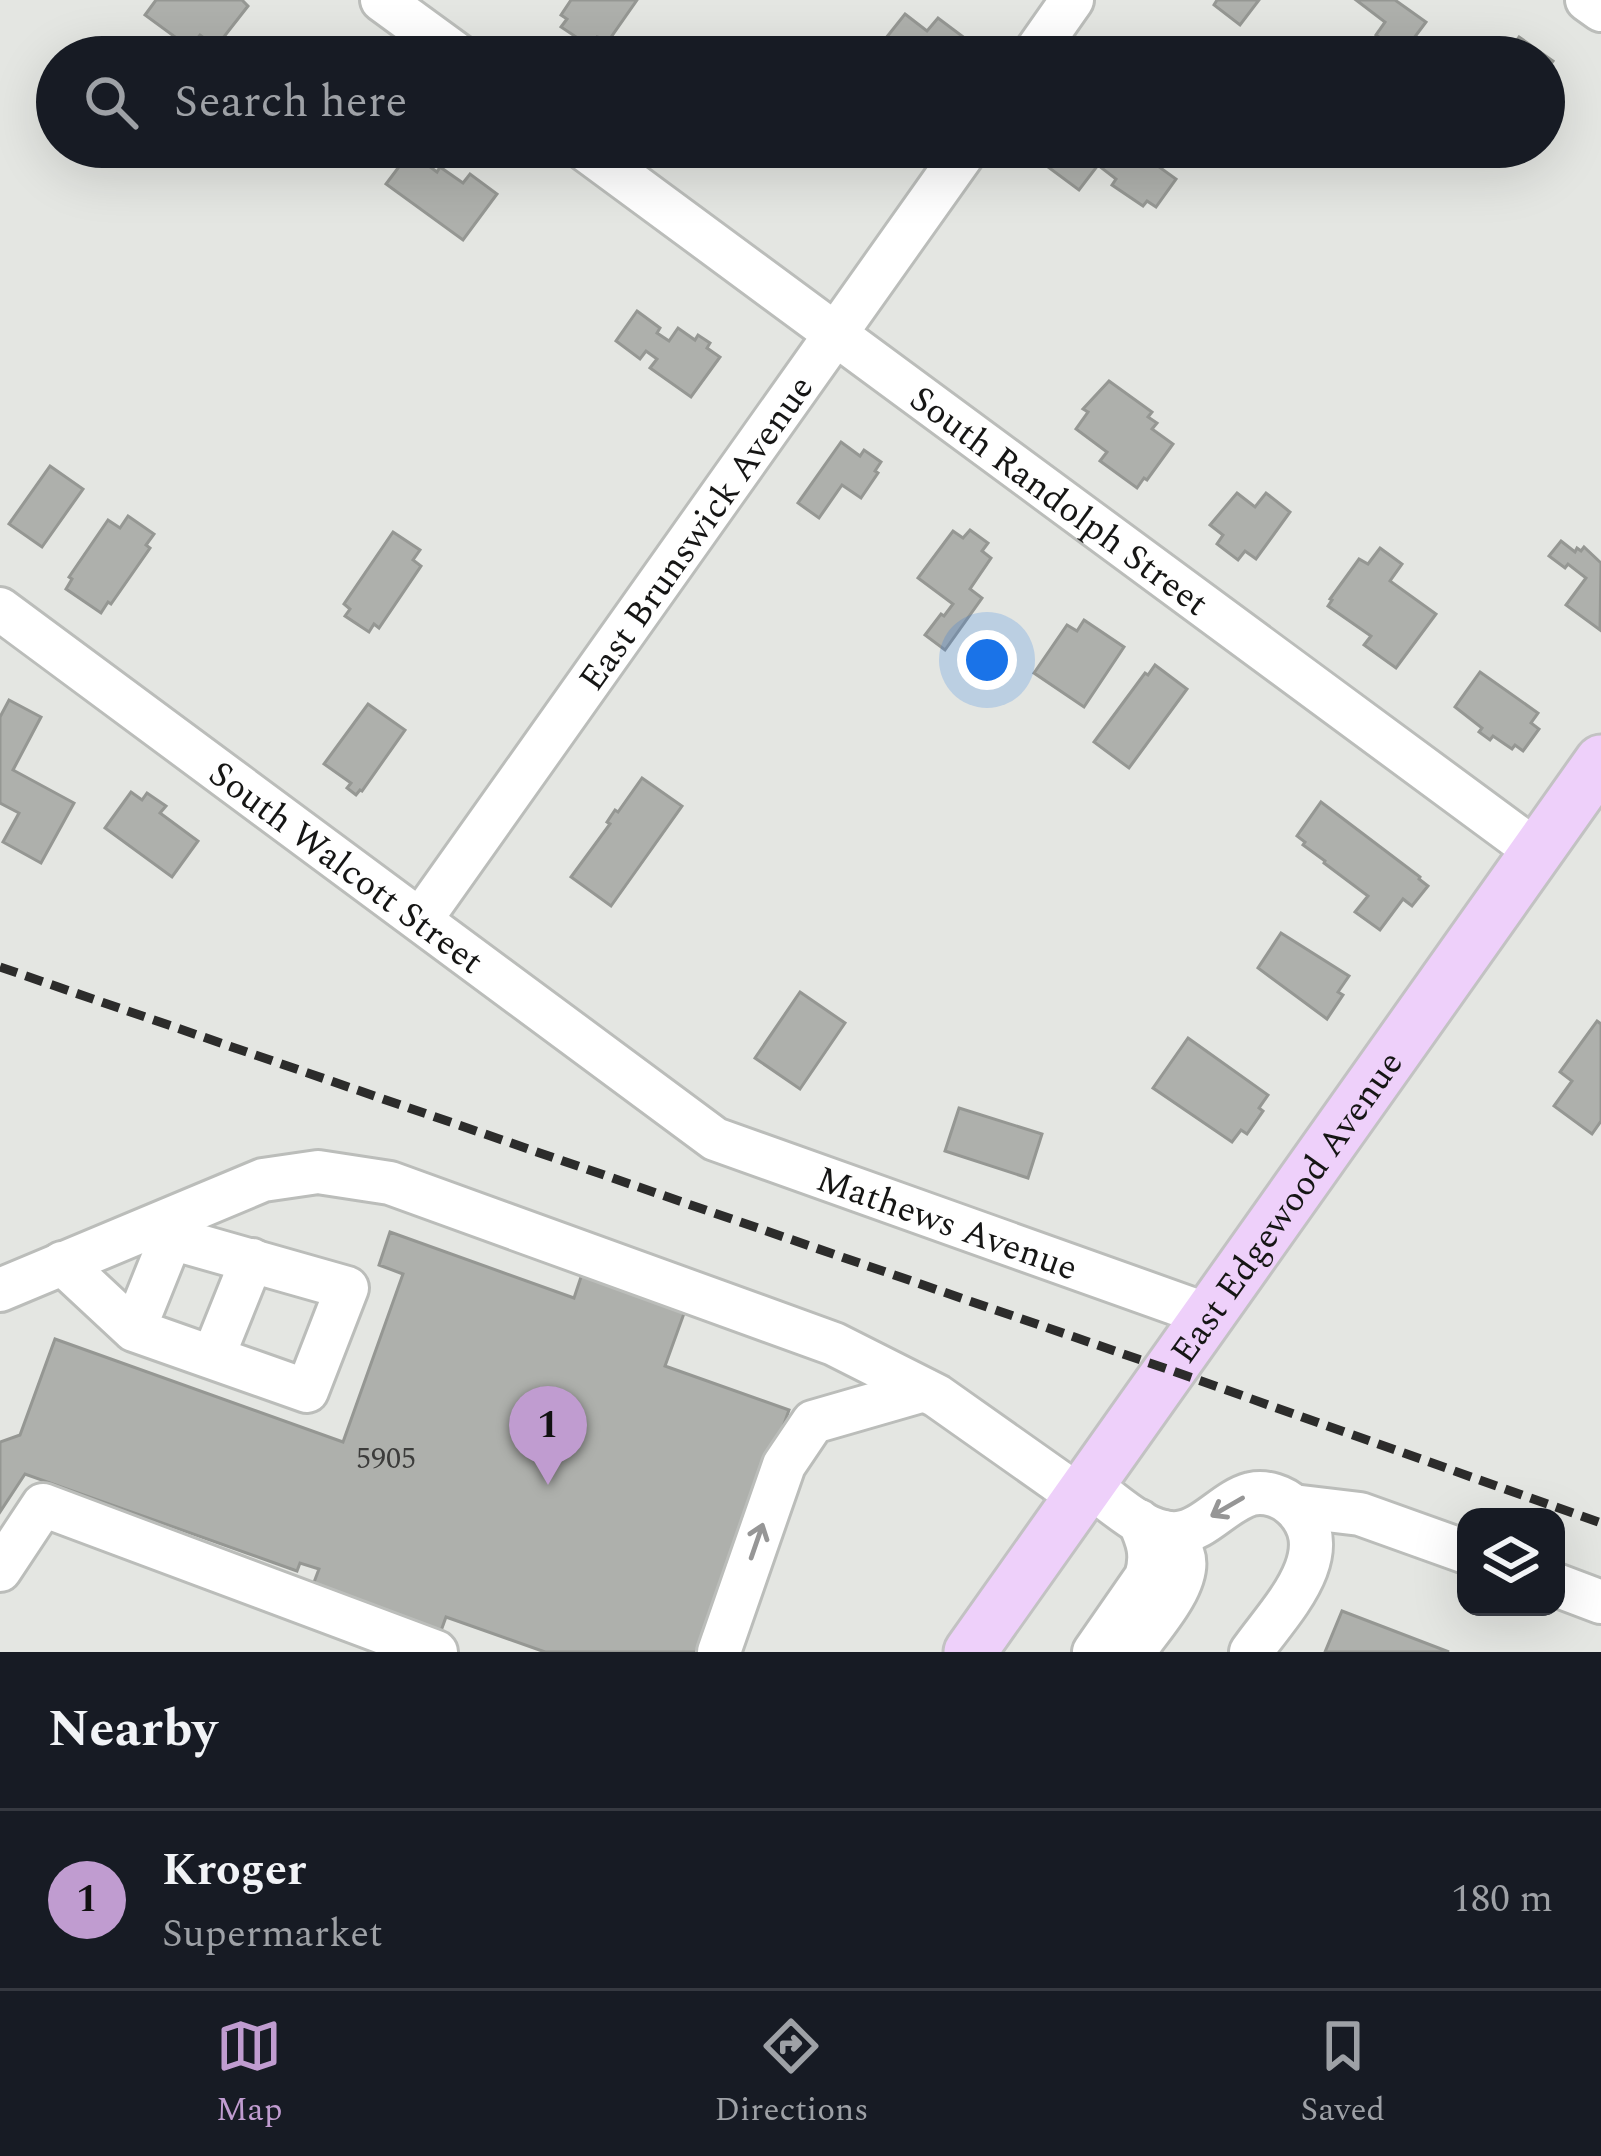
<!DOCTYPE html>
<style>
:root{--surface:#171b24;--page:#20242c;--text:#f1f3f6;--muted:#9ea1a6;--line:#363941;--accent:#c09cd0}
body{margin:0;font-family:Spectral,serif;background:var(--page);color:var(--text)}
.controls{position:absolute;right:36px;bottom:36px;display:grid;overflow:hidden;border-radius:24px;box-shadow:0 12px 48px #0002}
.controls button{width:108px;height:108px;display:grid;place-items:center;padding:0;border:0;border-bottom:3px solid var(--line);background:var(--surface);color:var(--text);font:60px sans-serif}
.you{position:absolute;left:987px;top:660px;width:42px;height:42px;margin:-30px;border:9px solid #fff;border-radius:50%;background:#1a73e8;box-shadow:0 0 0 18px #1a73e833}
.badge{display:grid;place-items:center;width:78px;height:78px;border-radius:50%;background:var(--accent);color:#111;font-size:39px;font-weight:700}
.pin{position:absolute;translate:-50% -99px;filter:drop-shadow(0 3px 6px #0008)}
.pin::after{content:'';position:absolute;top:63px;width:42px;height:36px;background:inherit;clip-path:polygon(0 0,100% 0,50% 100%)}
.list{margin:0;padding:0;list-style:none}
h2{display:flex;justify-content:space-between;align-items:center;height:156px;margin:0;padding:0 48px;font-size:51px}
h2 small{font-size:39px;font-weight:400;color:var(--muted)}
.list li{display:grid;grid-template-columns:78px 1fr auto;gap:36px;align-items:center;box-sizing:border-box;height:180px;padding:0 48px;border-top:3px solid var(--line)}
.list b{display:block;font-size:45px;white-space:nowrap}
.list p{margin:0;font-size:39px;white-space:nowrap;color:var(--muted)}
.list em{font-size:39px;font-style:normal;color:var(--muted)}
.icon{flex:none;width:66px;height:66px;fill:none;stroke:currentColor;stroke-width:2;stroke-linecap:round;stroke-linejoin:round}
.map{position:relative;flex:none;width:1601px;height:1652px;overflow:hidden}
.search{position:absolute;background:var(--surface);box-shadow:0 12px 48px #0002;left:36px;right:36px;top:36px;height:132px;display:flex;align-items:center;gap:30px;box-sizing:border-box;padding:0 42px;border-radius:66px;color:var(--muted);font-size:45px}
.sheet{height:336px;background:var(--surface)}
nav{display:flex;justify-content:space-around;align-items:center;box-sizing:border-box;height:168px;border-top:3px solid var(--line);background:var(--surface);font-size:33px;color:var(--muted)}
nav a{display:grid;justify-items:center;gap:6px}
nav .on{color:var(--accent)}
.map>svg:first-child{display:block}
</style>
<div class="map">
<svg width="1601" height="1652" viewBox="0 0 1601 1652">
<rect width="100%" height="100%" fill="#e4e6e2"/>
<g fill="#aeb0ac" stroke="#959793" stroke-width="3">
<path d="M156 0H242L248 6 216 47 200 35 190 48 145 15Z"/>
<path d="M571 0H637L609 40 597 37 591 47 561 27 567 19 561 15Z"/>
<path d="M1217 0H1259L1240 25 1214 5Z"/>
<path d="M1356 0H1395L1426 22 1402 54 1376 35 1385 22Z"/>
<path d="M905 14 927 31 938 18 974 45 965 57H894L896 53 882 43Z"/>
<path d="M1519 37 1553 61 1544 73V57H1505Z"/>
<path d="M1062 147H1120L1133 156 1137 151 1176 179 1156 207 1147 201 1143 206 1112 185 1116 179 1098 165 1079 190 1048 167Z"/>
<path d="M410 152 437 172 440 167 463 183 470 174 497 194 463 240 386 184Z"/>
<path d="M637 311 660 328 657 333 669 341 678 328 695 340 698 335 710 343 707 348 720 357 691 397 650 368 657 359 646 351 640 359 616 341Z"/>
<path d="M1109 381 1152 412 1148 417 1157 423 1152 429 1173 444 1147 480 1144 478 1137 488 1100 461 1107 452 1076 429 1088 412 1083 409Z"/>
<path d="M841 442 860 456 864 450 881 462 875 471 878 473 861 498 842 485 819 518 798 503Z"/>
<path d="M50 466 83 489 42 547 9 524Z"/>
<path d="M1237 493 1255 507 1266 493 1290 512 1256 559 1245 551 1238 560 1217 544 1223 535 1210 525Z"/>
<path d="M128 516 154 534 146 545 150 548 111 604 108 602 101 613 66 589 72 579 69 577 108 520 120 528Z"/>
<path d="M970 530 988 543 982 551 991 558 970 589 982 598 945 650 925 635 941 614 944 616 953 604 918 578 953 531 963 538Z"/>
<path d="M393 532 420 550 413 560 421 566 379 628 374 624 369 632 345 616 350 609 344 604Z"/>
<path d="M1561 541 1575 552 1577 548 1581 551 1584 547 1601 563 1600 630 1566 605 1586 578 1568 564 1565 568 1549 556Z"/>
<path d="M1380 548 1402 564 1390 581 1436 614 1396 668 1364 645 1371 636 1328 606 1332 600 1330 599 1359 559 1368 564Z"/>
<path d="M1084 620 1124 647 1084 707 1034 673 1067 625 1077 631Z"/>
<path d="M1155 665 1187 689 1129 768 1094 742 1145 673 1148 675Z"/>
<path d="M1480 672 1538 713 1531 723 1539 729 1523 751 1515 745 1512 749 1493 736 1490 740 1479 732 1482 728 1455 707Z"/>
<path d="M9 700 41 717 13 770 74 803 41 863 3 842 19 813 0 803V717Z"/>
<path d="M368 704 405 730 362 791 360 790 356 795 347 788 351 783 324 764Z"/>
<path d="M642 778 682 806 611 906 571 877 610 824 607 822 615 810 618 812Z"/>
<path d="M131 792 142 800 147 793 166 806 160 813 198 841 172 877 105 828Z"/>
<path d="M1321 802 1420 877 1419 879 1428 886 1412 906 1403 899 1380 930 1355 912 1368 896 1324 863 1325 861 1303 845 1305 842 1297 836Z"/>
<path d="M1281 933 1349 976 1338 992 1343 995 1327 1019 1258 968Z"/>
<path d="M800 992 845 1023 800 1089 755 1058Z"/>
<path d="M1597 1021 1601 1024V1121L1592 1134 1554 1106 1572 1081 1560 1072Z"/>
<path d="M1188 1038 1268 1095 1259 1108 1263 1111 1247 1134 1241 1130 1232 1142 1153 1088Z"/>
<path d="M959 1108 1042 1134 1028 1178 945 1151Z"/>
<path d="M390 1232 574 1298 583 1271 686 1308 665 1366 789 1410 703 1652H545L446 1617 437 1642 313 1585 319 1569 300 1563 297 1571 25 1474 0 1512V1442L20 1435 55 1339 343 1442 403 1274 379 1265Z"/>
<path d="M1342 1611 1449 1652H1325Z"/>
</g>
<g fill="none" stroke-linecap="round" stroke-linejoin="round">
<g stroke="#bbbdba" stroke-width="48">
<g id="minor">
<path d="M382 0 460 57"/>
<path d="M1587 0 1601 10"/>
<path d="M1032 57 1072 0"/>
<path id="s1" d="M582 147 1536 851"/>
<path id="s2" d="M0 609 715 1139 1208 1315"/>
<path id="s3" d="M421 919 968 147"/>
<path d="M62 1263 134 1330 307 1391 347 1288 171 1238 134 1330"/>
<path d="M0 1290 263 1180 318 1172 390 1183 834 1344 937 1396 1080 1497"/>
<path d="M213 1357 252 1260"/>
<path d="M1089 1485C1113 1502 1146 1536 1178 1533 1205 1530 1225 1501 1251 1494 1266 1491 1283 1496 1294 1507 1341 1553 1278 1613 1251 1652"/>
<path d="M1293 1506 1360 1514 1466 1552"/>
<path d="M0 1570 43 1505 436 1652"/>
<path d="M1556 1585 1601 1602"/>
<path d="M719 1652 784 1465 813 1422 924 1390"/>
<path d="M1094 1652 1146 1577C1153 1555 1148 1541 1139 1521"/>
<path d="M1133 1652C1149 1630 1193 1582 1183 1555 1180 1546 1171 1539 1164 1532"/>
</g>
</g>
<g stroke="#c2c2c2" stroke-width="57">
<g id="major">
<path id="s4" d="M970 1652 1601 761"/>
</g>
</g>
<use href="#minor" stroke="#fff" stroke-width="42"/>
<use href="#major" stroke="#eed0fa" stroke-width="51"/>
<path stroke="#2c2c2b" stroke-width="9" stroke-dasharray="18 9" stroke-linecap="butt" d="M0 967 1170 1370 1601 1523"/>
</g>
<defs><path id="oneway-shaft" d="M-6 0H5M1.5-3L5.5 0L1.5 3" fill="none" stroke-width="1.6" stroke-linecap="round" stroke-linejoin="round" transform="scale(3)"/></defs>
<g stroke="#969696">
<use href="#oneway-shaft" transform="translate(1227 1507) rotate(150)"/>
<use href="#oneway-shaft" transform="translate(757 1541) rotate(-71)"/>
</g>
<g text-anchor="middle" stroke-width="10" stroke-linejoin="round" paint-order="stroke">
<g font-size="30" fill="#3c3c3b">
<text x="386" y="1468">5905</text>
</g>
<g font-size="36" fill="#161615" stroke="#e4e6e2">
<text dy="13" stroke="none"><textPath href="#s1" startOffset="594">South Randolph Street</textPath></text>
<text dy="13" stroke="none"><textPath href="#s3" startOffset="474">East Brunswick Avenue</textPath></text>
<text dy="13" stroke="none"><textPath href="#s2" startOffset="432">South Walcott Street</textPath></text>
<text dy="13" stroke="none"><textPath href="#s4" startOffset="546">East Edgewood Avenue</textPath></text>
<text dy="13" stroke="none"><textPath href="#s2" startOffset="1137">Mathews Avenue</textPath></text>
</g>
</g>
</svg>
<div class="controls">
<button><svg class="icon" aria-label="layers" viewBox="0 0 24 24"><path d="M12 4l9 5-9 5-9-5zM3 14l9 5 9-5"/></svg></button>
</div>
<div class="you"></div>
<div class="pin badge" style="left:548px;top:1485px">1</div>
<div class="search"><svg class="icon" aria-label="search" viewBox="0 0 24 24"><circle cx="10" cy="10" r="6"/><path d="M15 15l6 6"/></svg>Search here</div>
</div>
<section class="sheet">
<h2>Nearby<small></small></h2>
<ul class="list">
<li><span class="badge">1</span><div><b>Kroger</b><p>Supermarket</p></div><em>180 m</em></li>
</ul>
</section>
<nav>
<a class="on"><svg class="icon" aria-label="map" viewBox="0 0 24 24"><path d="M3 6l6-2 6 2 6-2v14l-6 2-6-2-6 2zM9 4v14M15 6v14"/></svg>Map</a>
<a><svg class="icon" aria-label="directions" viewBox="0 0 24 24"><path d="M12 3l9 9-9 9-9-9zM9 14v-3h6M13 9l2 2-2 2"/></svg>Directions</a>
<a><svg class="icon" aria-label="saved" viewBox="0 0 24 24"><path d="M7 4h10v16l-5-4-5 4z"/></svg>Saved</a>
</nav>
